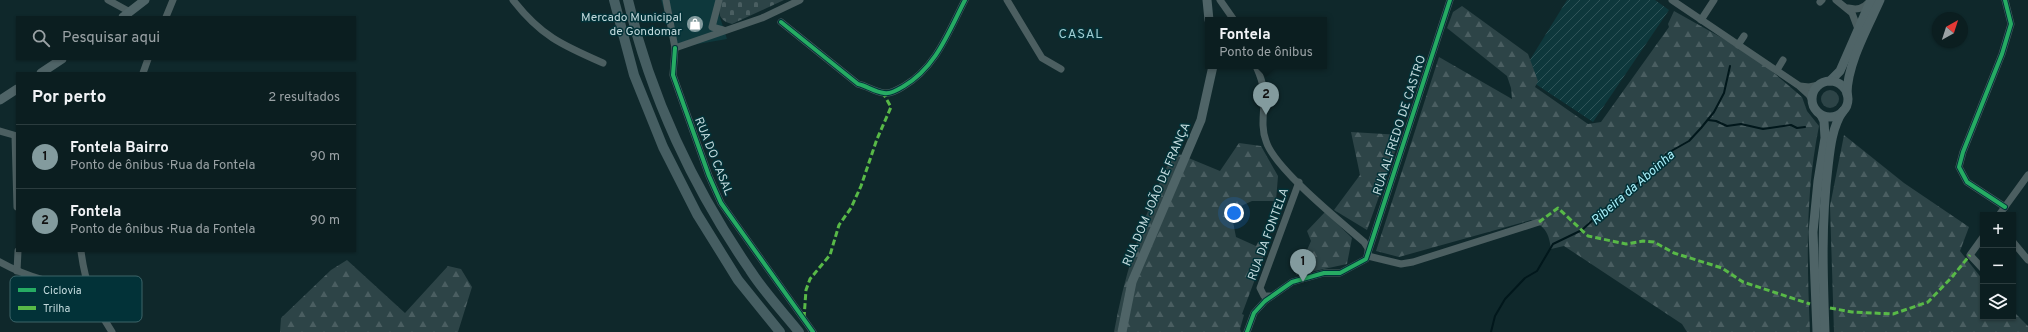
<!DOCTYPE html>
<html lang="pt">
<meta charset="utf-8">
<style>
:root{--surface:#0b1e20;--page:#142729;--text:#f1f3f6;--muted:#9aa2a5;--line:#2b3c3e;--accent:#839b9e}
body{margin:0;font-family:Overpass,sans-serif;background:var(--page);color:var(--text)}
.controls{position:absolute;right:12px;bottom:12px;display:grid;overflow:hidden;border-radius:0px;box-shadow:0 1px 3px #0004}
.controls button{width:36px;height:36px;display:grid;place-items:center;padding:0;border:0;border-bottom:1px solid var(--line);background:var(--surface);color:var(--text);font:20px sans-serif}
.compass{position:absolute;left:1932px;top:12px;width:36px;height:36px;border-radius:50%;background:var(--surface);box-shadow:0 1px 3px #0004;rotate:39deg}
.you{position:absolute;left:1234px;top:213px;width:14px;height:14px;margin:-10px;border:3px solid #fff;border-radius:50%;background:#1a73e8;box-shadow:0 0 0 6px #1a73e833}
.badge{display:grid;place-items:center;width:26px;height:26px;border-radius:50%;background:var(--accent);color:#111;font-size:13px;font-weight:700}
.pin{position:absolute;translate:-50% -33px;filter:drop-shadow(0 1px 2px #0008)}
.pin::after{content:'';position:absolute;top:21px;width:14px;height:12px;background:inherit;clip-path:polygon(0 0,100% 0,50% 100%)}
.popup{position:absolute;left:1205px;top:17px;width:122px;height:52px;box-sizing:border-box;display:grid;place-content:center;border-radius:0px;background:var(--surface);filter:drop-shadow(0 1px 3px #0005);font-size:13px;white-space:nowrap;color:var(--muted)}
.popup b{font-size:15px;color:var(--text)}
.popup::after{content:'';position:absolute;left:50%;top:100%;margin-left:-8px;border:8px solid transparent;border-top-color:var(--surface)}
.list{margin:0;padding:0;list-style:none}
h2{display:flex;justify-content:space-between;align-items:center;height:52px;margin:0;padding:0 16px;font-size:17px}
h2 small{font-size:13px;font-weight:400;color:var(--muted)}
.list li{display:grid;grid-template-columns:26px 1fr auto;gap:12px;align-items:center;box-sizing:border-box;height:64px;padding:0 16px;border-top:1px solid var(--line)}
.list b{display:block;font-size:15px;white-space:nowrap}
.list p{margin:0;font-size:13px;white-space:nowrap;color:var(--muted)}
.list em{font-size:13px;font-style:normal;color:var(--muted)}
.icon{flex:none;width:22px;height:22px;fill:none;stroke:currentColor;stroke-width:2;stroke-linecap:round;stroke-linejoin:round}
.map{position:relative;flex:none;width:2028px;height:332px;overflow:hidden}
.search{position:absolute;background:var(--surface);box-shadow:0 1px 3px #0004;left:16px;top:16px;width:340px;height:44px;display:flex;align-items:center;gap:10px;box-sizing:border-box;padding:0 14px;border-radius:0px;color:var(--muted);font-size:15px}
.panel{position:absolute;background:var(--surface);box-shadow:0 1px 3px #0004;left:16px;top:72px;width:340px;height:180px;border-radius:0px}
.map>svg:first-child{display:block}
</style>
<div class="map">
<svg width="2028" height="332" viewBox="0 0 2028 332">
<defs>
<pattern id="industrial-furrows" width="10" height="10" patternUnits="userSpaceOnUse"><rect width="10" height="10" fill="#0e383c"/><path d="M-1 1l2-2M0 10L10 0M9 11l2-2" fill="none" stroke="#2f5458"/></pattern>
<pattern id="forest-firs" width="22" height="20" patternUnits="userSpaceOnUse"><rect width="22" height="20" fill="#2d4447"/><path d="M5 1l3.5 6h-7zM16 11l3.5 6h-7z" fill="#4a5e61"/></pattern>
<pattern id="cemetery-stones" width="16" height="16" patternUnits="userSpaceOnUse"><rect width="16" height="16" fill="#2d4447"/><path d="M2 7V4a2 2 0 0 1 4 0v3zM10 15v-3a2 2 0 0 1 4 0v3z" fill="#4a5e61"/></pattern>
</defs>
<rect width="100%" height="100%" fill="#0f282b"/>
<path fill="#0e383c" d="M661 0H722L718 11 727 39 675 48Z"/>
<path fill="url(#industrial-furrows)" d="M1567 0H1655L1669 10 1593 122 1528 79V63Z"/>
<g fill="url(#forest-firs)">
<path d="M1462 6 1528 54 1538 81 1535 87 1588 124 1601 122 1669 27 1668 24 1674 11 1740 48 1767 67 1802 97 1807 111 1819 126C1805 195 1807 262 1810 332H1687L1682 324 1564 246 1551 249C1549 234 1546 227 1531 220L1399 257 1376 251 1439 57 1512 99 1511 88 1507 76 1447 28 1453 12Z"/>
<path d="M1351 132 1401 135 1367 230 1334 210 1360 175Z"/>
<path d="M1844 135 1904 183 1969 227 1960 251 1983 280V317H2013V311L2028 326V332H1834L1830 206Z"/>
<path d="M1239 143 1261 146 1278 176 1276 201H1252L1241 206 1233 222 1236 237 1256 246 1258 242 1267 247 1242 314 1244 315 1240 329 1241 332H1114C1125 270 1146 208 1174 152L1220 171Z"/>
<path d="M1325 212 1352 238 1347 264 1296 275 1311 241 1307 231Z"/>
<path d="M347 260 405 313 448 266 461 269 472 287 458 332H280L281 318 331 270Z"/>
</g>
<path fill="url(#cemetery-stones)" d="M722 0H784L732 24C717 20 718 12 722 0Z"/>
<circle fill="#2d4447" cx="1830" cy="99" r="9"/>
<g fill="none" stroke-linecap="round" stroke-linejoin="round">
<g stroke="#01171b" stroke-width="2">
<path d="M1708 120 1716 121 1727 126 1741 124 1763 129 1791 125 1797 128 1805 127"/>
<path d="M1491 332 1495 316 1505 299 1525 278 1537 271 1553 244 1582 230 1608 206 1658 167 1666 154 1689 141 1701 128 1714 112 1724 93 1730 66"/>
</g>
<g stroke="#4c5f61" stroke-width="7">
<path d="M108 0 130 12"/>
<path d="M513 0C541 36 562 45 603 63"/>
<path d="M666 0 675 48 762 18 800 0"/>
<path d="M719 0 712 27 723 30"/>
<path d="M1007 0 1042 58 1061 69"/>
<path d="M1220 0 1234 20"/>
<path d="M1672 0 1798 85 1809 95 1812 100"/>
<path d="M1836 0 1852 13 1858 29"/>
<path d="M1820 2 1822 0"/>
<path d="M1848 8C1857 10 1863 9 1869 2"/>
<path d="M166 17 173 0"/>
<path d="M1701 20 1714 0"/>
<path d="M781 22 858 84C867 86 875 92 884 93 891 94 897 90 904 86 936 67 948 33 965 0"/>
<path d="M1738 45 1744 36"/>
<path d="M675 48 673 75 709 176 721 203 813 332"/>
<path d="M1256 66C1260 75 1263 83 1264 92 1265 108 1260 126 1266 141 1274 168 1341 222 1364 242L1368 248V254"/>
<path d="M1777 70 1783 60"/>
<path d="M143 73 148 59"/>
<path d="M1800 86 1809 87 1819 85"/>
<path d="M0 131 17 136"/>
<path d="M15 136 17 207"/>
<path d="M2005 207 1967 182 1959 167 1963 152 2002 54 2011 24 2005 0"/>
<path d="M1999 215 2028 175"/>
<path d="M1983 237 1970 255 1983 269"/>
<path d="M2013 242 2028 260"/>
<path d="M81 251C85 284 94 304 112 332"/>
<path d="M1368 256 1401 264 1413 262 1539 222"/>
<path d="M0 262C23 275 61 288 87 286"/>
<path d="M17 271 18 251"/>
<path d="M1270 296H1264L1260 288 1299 182"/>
<path d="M1247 332 1254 313 1265 301 1292 282 1324 273H1340L1366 259 1450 0"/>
</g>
<g stroke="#4f6467" stroke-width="9">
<path d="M1207 0 1209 20"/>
<path d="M123 17 145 0"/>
<path d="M41 73 62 59"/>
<path d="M1830 81 1840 71 1871 0"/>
<circle cx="1830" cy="99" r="18"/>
<path d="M1847 94C1847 64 1868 27 1880 0"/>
<path d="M0 100 17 89"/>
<path d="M1122 332 1132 282 1201 120 1213 66"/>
<path d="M1817 332 1813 232 1818 181 1825 138 1824 121 1821 115"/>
<path d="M1825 332C1823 276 1821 223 1828 167 1830 149 1832 127 1843 111"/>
</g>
<g stroke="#465e62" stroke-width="10">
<path d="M614 0 634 75 663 147 697 214 738 280 780 332"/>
<path d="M628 0C650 96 694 189 750 270 764 292 783 312 799 332"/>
</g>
<g stroke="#58b947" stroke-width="3" stroke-dasharray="6 3" stroke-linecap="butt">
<path d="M1539 222 1558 208 1588 236 1626 244 1643 241 1654 242 1674 253 1722 268 1743 282 1810 304"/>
<path d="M1830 308 1852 312 1893 314 1928 302 1952 277 1970 255"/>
<path d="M804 318 806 290 810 279 830 255 839 225 851 208 861 186 877 139 891 107 883 93"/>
</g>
<g stroke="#023238" stroke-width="6">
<g id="cycleway">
<path d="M781 22 858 84C867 86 875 92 884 93 891 94 897 90 904 86 936 67 948 33 965 0"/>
<path d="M675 48 673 75 709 176 721 203 813 332"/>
<path d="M2005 207 1967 182 1959 167 1963 152 2002 54 2011 24 2005 0"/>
<path d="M1247 332 1254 313 1265 301 1292 282 1324 273H1340L1366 259 1450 0"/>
</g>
</g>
<use href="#cycleway" stroke="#26ab63" stroke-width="4"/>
</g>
<defs>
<g id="shop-disc" transform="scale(0.9)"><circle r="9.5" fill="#839b9e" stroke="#023238"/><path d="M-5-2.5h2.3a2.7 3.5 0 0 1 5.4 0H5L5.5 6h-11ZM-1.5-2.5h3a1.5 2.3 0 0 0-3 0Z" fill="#fff"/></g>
</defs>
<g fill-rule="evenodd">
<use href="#shop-disc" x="695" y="24"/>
</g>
<g text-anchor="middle" stroke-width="3" stroke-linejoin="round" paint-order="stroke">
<g font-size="12" fill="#c2d9dc" stroke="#023238" text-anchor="end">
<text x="682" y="21">Mercado Municipal<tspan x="682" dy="14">de Gondomar</tspan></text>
</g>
<g font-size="12" fill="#c2d9dc" stroke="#023238">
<text transform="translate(1399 125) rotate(-72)" y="4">RUA ALFREDO DE CASTRO</text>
<text transform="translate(714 156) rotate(68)" y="4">RUA DO CASAL</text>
<text transform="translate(1156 194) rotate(-67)" y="4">RUA DOM JOÃO DE FRANÇA</text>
<text transform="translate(1268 234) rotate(-70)" y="4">RUA DA FONTELA</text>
</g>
<g font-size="13" letter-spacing="1" fill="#a0ced4" stroke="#023238">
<text x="1081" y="38">CASAL</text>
</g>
<g font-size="13" font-style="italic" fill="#a7eef8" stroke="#023238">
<text transform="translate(1632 187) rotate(-41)" y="5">Ribeira da Aboinha</text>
</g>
</g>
<rect x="10" y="276" width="132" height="46" rx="6" fill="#023238" stroke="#3c6469" stroke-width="1"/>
<rect x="18" y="288" width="18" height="4" fill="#26ab63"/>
<rect x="18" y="306" width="18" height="4" fill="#58b947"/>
<g font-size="11" fill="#c2d9dc">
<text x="43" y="294">Ciclovia</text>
<text x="43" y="312">Trilha</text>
</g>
</svg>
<div class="controls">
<button>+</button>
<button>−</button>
<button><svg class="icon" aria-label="layers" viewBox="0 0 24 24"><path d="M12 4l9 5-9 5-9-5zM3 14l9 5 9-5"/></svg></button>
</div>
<svg class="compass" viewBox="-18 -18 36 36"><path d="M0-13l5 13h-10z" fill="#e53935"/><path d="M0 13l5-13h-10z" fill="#9aa2a5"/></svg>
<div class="you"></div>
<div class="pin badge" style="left:1303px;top:282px">1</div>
<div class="pin badge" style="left:1266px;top:115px">2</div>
<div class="popup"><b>Fontela</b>Ponto de ônibus</div>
<div class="search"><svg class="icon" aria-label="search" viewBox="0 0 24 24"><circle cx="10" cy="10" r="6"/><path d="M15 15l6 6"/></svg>Pesquisar aqui</div>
<section class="panel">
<h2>Por perto<small>2 resultados</small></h2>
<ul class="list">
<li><span class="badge">1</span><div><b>Fontela Bairro</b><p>Ponto de ônibus · Rua da Fontela</p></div><em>90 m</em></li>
<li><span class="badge">2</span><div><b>Fontela</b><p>Ponto de ônibus · Rua da Fontela</p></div><em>90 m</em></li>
</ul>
</section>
</div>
